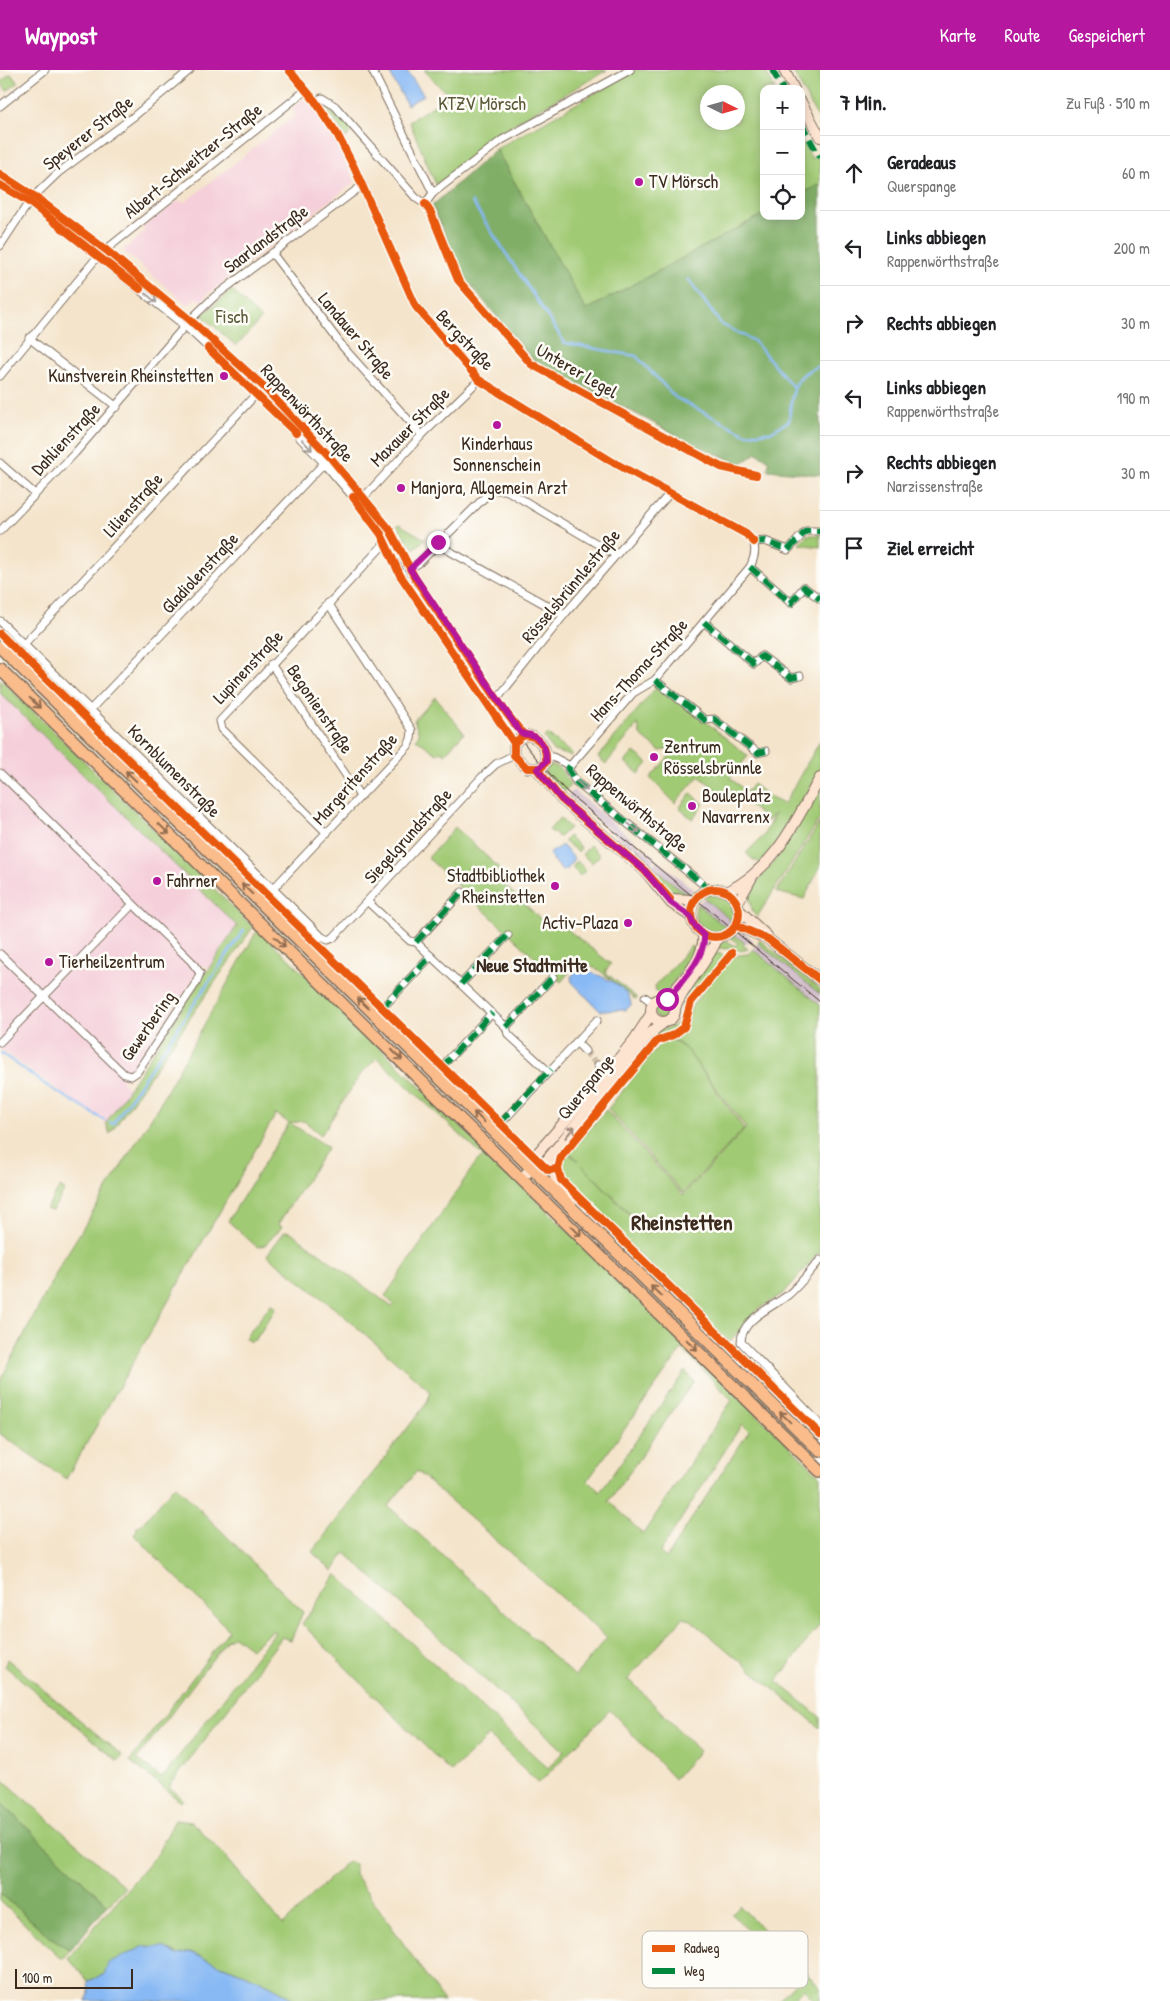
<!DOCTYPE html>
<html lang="de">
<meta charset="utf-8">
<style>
:root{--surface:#fff;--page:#f6f6f6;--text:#202124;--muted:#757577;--line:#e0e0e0;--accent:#b5179e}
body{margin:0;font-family:"Patrick Hand",sans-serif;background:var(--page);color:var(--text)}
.controls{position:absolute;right:15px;top:15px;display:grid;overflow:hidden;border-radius:10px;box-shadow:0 2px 12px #0003}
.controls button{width:45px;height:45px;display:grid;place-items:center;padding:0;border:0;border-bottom:1px solid var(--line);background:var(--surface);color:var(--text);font:25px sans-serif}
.compass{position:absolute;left:700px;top:15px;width:45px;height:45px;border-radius:50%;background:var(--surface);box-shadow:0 2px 12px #0003;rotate:95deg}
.scale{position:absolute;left:15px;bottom:12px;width:118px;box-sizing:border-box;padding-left:5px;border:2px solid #3b2a1e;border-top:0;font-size:14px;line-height:18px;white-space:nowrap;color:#3b2a1e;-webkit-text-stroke:4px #fdfcf7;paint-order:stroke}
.stop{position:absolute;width:15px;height:15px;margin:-11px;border:4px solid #b5179e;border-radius:50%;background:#fff}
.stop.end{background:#b5179e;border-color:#fff;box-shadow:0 1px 5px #0008}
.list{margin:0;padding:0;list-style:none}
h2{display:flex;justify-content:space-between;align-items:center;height:65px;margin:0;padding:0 20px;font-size:21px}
h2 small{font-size:16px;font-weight:400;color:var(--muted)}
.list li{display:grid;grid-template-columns:32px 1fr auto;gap:15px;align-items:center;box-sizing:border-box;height:75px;padding:0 20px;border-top:1px solid var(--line)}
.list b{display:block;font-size:19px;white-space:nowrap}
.list p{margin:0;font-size:16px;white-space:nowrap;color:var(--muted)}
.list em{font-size:16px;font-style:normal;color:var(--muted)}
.icon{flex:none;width:28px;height:28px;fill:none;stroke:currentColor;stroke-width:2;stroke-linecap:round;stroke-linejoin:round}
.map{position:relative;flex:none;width:820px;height:1931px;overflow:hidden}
header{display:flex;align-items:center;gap:30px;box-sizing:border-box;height:70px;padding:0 25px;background:var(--accent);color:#fff}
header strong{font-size:24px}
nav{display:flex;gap:28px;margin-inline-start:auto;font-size:18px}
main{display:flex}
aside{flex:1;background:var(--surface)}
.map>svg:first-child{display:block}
</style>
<header>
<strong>Waypost</strong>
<nav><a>Karte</a><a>Route</a><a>Gespeichert</a></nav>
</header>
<main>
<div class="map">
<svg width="820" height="1931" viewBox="0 0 820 1931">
<rect width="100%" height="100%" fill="#fdfcf7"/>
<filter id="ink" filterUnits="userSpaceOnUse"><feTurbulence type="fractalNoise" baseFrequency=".02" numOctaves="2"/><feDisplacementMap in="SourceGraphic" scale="10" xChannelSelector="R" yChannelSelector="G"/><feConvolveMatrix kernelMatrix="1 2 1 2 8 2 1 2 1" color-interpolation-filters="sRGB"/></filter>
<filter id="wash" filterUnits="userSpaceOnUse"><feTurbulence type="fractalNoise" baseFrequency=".0096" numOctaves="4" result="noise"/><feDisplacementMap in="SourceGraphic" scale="20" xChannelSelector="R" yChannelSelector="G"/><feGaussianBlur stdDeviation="1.12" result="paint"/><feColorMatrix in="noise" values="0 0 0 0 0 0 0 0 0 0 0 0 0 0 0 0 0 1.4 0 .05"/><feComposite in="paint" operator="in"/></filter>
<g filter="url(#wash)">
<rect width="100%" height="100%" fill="#f4e4cb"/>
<g fill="#f5cfda">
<path d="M304 28 308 29 333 67 355 112 210 222 201 232 196 228 188 235 123 181 145 161 142 157 178 131 185 132 296 45 292 39Z"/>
<path d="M0 623 237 856 209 899 203 895 136 994 121 1011 129 1019 106 1053 0 979Z"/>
</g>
<g fill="#d1bdcb">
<path d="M573 720 655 788 650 794 568 726Z"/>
<path d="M657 790 693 819 688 825 651 796Z"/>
<path d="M704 828 734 853 728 859 697 834Z"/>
<path d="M744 862 754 871 746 874 734 865Z"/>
<path d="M758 873 820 924V935L753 879Z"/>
</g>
<g fill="#a1ca75" stroke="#6e7a4a" fill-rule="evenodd">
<path d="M424 0H607L496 64 436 115 409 51 449 26Z"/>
<path d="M636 0H765L775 19H764V144L586 240 496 79ZM708 22H738V52H708Z"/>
<path d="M792 0H820V52Z"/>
<path d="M11 4 18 13 7 21 0 12Z"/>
<path d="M330 36 353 60 346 68 327 39Z"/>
<path d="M801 69 812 89 817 86 820 93V114L801 124Z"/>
<path d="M232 220 261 249 236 276 202 245Z"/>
<path d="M399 454 425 469 414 479 397 456Z"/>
<path d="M807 465H820V477L799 474Z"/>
<path d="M0 609 253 857 110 1064 106 1053 237 856 0 623Z"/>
<path d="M659 614 748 686 730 708 747 722 753 714 771 728 784 734 820 671V701L783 765 761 793 752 789 746 783 764 765 775 743 768 751 729 718 723 725 699 706 675 733 650 708 674 681 671 679 660 681 640 665 638 654 606 694 598 687Z"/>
<path d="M435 627 464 663 445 684 441 681 437 684 416 669 419 664 414 650Z"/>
<path d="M547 664 572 684 570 686 553 681 544 667Z"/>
<path d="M634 682 648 693 639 704 625 692Z"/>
<path d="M548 695C563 694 563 707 571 714L562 724 546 704 545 700Z"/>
<path d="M820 717V748L757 847 753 843 748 823 784 779Z"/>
<path d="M691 723 704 734 692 749 679 738Z"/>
<path d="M560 748 570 758 559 767 549 760Z"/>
<path d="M820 752V797L804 829 776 822Z"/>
<path d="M455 757 499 798 494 805 550 858 557 851 611 894 605 902 637 928 636 930 599 900 582 893 573 897 561 912 428 788Z"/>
<path d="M569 766 581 778 578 782 564 771Z"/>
<path d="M590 775 600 785 592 793 582 785Z"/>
<path d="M577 791 586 800 580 806 572 798Z"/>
<path d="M651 796 688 825C669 824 660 813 650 798Z"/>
<path d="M718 824C732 829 738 839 734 853L704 828 707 825Z"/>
<path d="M697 834 728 859C711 869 688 855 697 834Z"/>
<path d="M258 859 820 1406V1554L777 1611 820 1647V1658L691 1550 683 1548 627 1610 631 1611 699 1681 674 1709 610 1640 539 1713 489 1666 451 1702 302 1554 336 1504 548 1698 564 1681 345 1483 333 1501 312 1482 426 1334 431 1322 343 1245 267 1185 285 1161 291 1162 392 1237 394 1235 385 1226 477 1091 484 1087 377 988 361 1004 321 1065 304 1051 290 1053 328 1077 278 1154 282 1157 265 1175 257 1177 228 1151 289 1053 276 1044 66 1409 0 1364V1311L62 1192 156 1040ZM682 1279 732 1330 643 1464 609 1431 694 1311 685 1301 600 1422 588 1410ZM742 1354 749 1361 666 1488 660 1482ZM417 1401 607 1568 575 1606 388 1436Z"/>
<path d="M734 865 745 873 743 875 748 879C739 883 727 878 717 878L719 874 726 870 735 876 738 873 730 868Z"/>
<path d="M760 870 820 919V924L758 873Z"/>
<path d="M691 876 696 880 667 921 656 922 655 916Z"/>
<path d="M753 879 820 935V1181L784 1223 758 1239 729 1272 562 1109 560 1097 568 1083 579 1091 569 1082 606 1040 683 1125 746 1058 687 980 672 968C695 954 683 947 694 933 706 917 719 902 732 886L748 884ZM582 1095 648 1162 647 1165V1163Z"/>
<path d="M715 883 722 884 725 889 688 932 687 946 678 960 656 967 652 964 673 956 677 953 681 946V931Z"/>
<circle cx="663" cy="941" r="9"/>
<path d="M649 968 653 973 558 1085 563 1076Z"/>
<path d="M671 969 687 980 744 1059 683 1123 608 1039 660 973Z"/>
<path d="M60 1117 65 1120 52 1141 46 1139Z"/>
<path d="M272 1233 276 1238 256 1269 250 1272 245 1268Z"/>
<path d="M175 1415 303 1542 291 1570 282 1567 169 1717 183 1729 181 1732 130 1691 229 1560 134 1465 137 1460 136 1458 142 1454ZM272 1561 275 1562 162 1708 137 1689 226 1571 234 1566 251 1579Z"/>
<path d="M7 1589 123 1686 118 1691 5 1596Z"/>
<path d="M0 1707 125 1817 108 1835 0 1732Z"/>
<path d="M175 1750 192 1752 225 1786 283 1855C305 1834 325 1811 348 1791L355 1794V1805L444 1931H295C264 1907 224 1899 190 1882L178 1885 163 1877 104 1905 88 1911 68 1888 157 1784Z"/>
<path d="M0 1823 49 1866 70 1880 62 1889 0 1831Z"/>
<path d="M740 1836 820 1917V1931H815L803 1919 792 1931H778L797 1911 732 1844Z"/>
</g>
<g fill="#80ae66" stroke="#5e6c42">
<path d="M496 79 586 240 764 144V146H801V124L820 114V405L768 400 769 391 757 383 740 394 693 374 531 288 465 208 432 136Z"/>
<path d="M0 1732 108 1835 70 1880 49 1866 0 1823Z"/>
</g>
<g fill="#88b9f4" stroke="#627289">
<path d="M388 0H406L424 25 407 35Z"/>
<path d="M562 775 574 788 567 800 562 801 549 784Z"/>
<path d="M578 898C594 903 631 915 631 935L626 940 600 941 572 912 571 907Z"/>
<path d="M145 1876 163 1877 178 1885 190 1882C224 1899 264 1907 295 1931H86L89 1924 88 1911 104 1905 108 1893Z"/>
</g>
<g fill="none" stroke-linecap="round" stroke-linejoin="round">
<g stroke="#88b9f4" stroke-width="2.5">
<path d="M472 132 565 273 636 286 676 328 746 364 770 362 789 351C792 325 791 304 820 296"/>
<path d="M688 209 721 254 754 271 793 317"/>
<path d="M1 983 49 1017 104 1050"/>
<path d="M110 1053 113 1054 244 860"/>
</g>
</g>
</g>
<g filter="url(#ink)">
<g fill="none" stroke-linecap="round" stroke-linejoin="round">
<path stroke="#cfbfa8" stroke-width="7" stroke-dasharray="7 3.5" stroke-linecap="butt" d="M585 981 598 995"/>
<g stroke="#7c6b5b" stroke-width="9">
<g id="street">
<path d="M289 0 315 31 337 64 354 97 416 237 479 310 611 391 746 464C758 473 756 485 750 497L655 610 633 623 570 696"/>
<path d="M372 0 433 123"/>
<path d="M315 31 322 28 335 36 416 128 425 134 431 143 458 210 531 294 721 397 756 405"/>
<path d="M0 36 45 0"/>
<path d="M0 104 34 126 106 180 190 250 263 316 330 387 390 460 416 510 507 644 524 665"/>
<path d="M0 115 29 132 185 256 257 323 324 393 360 435 381 464 400 505 514 673"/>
<path d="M425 134 433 123 502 70 630 0"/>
<path d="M0 176 31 129 58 103 133 47 190 0"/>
<path d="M272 183 343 277 422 365"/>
<path d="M29 268 117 337"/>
<path d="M0 306 98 186 306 20"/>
<path d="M0 393 34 423"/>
<path d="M364 427 422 365 479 310"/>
<path d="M0 461 75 383 190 250 214 227 363 115"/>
<path d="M438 472 444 478 564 545"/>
<path d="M754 472 765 471 788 480 806 461H820"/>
<path d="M750 497 791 533 804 517 820 529"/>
<path d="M400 505 419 493 492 420H506L616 485"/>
<path d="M0 551 322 867 328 870 333 868 482 707 496 694 514 685"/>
<path d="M704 552 754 594 762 586 791 608 800 606"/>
<path d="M24 574 260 320"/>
<path d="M271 594 360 726"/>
<path d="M655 610 705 650 714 649 758 683 766 681"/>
<path d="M497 629 564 545 670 423"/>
<path d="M91 639 326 391"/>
<path d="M546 688 553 687 570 696"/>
<path d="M570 696 568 699 577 713 709 819"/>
<path d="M0 703 191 891 200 903 196 913 137 1002 131 1006 124 1004 0 884"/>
<path d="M327 763 222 659 220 651 385 473"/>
<path d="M272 820 408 676 411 669 412 660 328 533"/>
<path d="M368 832 410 871 416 872 506 957 508 964 547 1000 551 999"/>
<path d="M416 872 462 822"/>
<path d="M461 914 508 865"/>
<path d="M645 927 653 933"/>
<path d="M387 933 431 886"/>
<path d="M506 957 553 907"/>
<path d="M0 972 132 835"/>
<path d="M576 972 585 981"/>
<path d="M447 991 492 943"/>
<path d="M598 995 609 1005"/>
<path d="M505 1049 597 950"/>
<path d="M820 1190C810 1201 800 1215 788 1225 773 1237 741 1249 741 1272L820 1354"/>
</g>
</g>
<g stroke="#7c6b5b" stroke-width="12">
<g id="secondary">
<path d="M784 0 794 19"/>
<path d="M801 32 820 67"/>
<path d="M524 665C540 666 547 677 546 692L541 698H527L514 685V673Z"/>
<path d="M537 699 561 729 645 801 671 833 690 846"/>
<circle cx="715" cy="843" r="24"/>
<path d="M727 822C776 797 794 754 820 708"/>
<path d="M670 829 694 830"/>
<path d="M737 834 752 807"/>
<path d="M739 840 767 866"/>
<path d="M735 855 768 869 820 910"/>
<circle cx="663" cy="940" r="12"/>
<path d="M667 929C681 912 706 888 703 865"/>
<path d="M675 938C686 912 707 894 718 867"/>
<path d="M556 1082C548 1107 560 1114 571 1134"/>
<path d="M531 1098 543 1095 649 964 663 953"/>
<path d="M522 1109 531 1098 535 1086 607 1003 634 970 651 944"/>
</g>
</g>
<g stroke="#7c6b5b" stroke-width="14">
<g id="primary">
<path d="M0 577 820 1381"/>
<path d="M0 599 820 1401"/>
</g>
</g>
<use href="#street" stroke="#fff" stroke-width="7"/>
<use href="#secondary" stroke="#fde4d1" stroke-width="10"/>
<use href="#primary" stroke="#fabc8b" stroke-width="11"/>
<path stroke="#3b2a1e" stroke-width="1" d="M0 109C51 142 98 180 145 219 222 282 306 355 364 436 380 458 393 481 407 504 428 537 451 569 473 602 502 644 530 685 567 722L820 932"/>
<g stroke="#00873e" stroke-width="6" stroke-dasharray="12 6" stroke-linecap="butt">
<path d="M772 0 783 19"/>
<path d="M801 53 820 88"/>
<path d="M754 472 765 471 788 480 806 461H820"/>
<path d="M750 497 791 533 804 517 820 529"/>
<path d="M704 552 754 594 762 586 791 608 800 606"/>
<path d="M655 610 705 650 714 649 758 683 766 681"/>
<path d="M570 696 568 699 577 713 709 819"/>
<path d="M416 872 462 822"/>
<path d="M461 914 508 865"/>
<path d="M382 938 431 886"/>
<path d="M506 957 553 907"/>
<path d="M442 997 492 943"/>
<path d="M501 1052 551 999"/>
</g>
<g stroke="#fdfcf7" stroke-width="11">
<g id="cycleway">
<path d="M289 0 315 31 337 64 354 97 416 237 479 310 611 391 746 464 754 472"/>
<path d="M0 104 34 126 106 180 190 250 263 316 330 387 390 460 416 510 507 644 524 665"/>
<path d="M0 115 29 132 140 219"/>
<path d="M425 134 431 143 458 210 531 294 721 397 756 405"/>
<path d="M208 278 296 363"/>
<path d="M353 427 381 464 400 505 514 673"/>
<path d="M0 564 548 1100 558 1099"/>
<path d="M524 665C540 666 547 677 546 692L541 698H527L514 685V673Z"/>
<path d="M537 699 561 729 645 801 670 829"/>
<circle cx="715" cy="843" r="24"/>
<path d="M735 855 768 869 820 910"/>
<path d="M732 883 691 932 684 957 673 965 657 971 561 1087 558 1099 561 1110 820 1364"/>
</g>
</g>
<use href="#cycleway" stroke="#e8590c" stroke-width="8"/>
</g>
<defs><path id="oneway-shaft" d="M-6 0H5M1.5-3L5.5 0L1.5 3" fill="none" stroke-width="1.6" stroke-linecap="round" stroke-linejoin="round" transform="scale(1.25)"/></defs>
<g stroke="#a79f9a">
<use href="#oneway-shaft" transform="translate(151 228) rotate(39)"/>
<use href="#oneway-shaft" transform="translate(307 375) rotate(46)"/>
<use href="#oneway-shaft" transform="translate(582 716) rotate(41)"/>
<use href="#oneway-shaft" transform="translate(634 758) rotate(38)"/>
</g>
<g stroke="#916c4f">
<use href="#oneway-shaft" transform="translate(35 633) rotate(44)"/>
<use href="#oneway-shaft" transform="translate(131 706) rotate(-136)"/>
<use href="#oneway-shaft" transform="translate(164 759) rotate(44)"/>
<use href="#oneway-shaft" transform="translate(247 819) rotate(-136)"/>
<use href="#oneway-shaft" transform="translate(280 872) rotate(44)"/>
<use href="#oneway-shaft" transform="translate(363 933) rotate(-136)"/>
<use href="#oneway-shaft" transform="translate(397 985) rotate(44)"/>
<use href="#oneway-shaft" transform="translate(479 1047) rotate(-136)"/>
<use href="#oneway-shaft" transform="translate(576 1161) rotate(44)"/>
<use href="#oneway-shaft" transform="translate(656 1221) rotate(-136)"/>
<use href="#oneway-shaft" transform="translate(692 1275) rotate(44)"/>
<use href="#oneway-shaft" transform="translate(785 1347) rotate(-136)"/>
</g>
<use stroke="#9c8778" href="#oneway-shaft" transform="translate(570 1062) rotate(-51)"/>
</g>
<g fill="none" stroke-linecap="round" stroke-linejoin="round" filter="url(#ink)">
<path stroke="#b5179e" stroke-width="6" d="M438 472 410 499 520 662C524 665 527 664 531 665 543 669 547 681 546 692L537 699 561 729 645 801 671 833 690 846 694 855 704 865C706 888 681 912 667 929"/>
</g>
<g fill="#b5179e" stroke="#fdfcf7" stroke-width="2">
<circle cx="639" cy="112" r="5"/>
<circle cx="224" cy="306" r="5"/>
<circle cx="497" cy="355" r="5"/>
<circle cx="401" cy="418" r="5"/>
<circle cx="654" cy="687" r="5"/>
<circle cx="692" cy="736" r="5"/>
<circle cx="157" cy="811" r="5"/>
<circle cx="555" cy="816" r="5"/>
<circle cx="628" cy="853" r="5"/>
<circle cx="49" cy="892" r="5"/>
</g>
<g text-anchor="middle" stroke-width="5" stroke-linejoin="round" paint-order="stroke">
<g font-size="18" fill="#5a5a38" stroke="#fdfcf7">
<text x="482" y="40">KTZV Mörsch</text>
<text x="232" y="253">Fisch</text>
</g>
<g font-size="18" fill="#3b2a1e" stroke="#fdfcf7">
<text transform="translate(88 63) rotate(-38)" y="6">Speyerer Straße</text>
<text transform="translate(193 91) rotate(-39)" y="6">Albert-Schweitzer-Straße</text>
<text transform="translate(266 169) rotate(-37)" y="6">Saarlandstraße</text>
<text transform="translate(356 266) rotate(50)" y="6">Landauer Straße</text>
<text transform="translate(465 270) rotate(47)" y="6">Bergstraße</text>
<text transform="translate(577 301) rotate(30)" y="6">Unterer Legel</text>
<text transform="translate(307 343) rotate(47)" y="6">Rappenwörthstraße</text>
<text transform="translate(410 357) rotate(-45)" y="6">Maxauer Straße</text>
<text transform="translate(66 369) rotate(-47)" y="6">Dahlienstraße</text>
<text transform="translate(133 435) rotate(-48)" y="6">Lilienstraße</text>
<text transform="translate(200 503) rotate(-47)" y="6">Gladiolenstraße</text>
<text transform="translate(571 516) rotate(-50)" y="6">Rösselsbrünnlestraße</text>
<text transform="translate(248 597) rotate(-47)" y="6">Lupinenstraße</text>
<text transform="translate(639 600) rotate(-47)" y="6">Hans-Thoma-Straße</text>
<text transform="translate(320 639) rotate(56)" y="6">Begonienstraße</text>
<text transform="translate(174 701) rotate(45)" y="6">Kornblumenstraße</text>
<text transform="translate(355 709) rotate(-48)" y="6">Margeritenstraße</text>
<text transform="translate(637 738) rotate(40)" y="6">Rappenwörthstraße</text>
<text transform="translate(408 766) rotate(-48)" y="6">Siegelgrundstraße</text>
<text transform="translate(148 956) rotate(-55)" y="6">Gewerbering</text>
<text transform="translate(586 1017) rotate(-51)" y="6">Querspange</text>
</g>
<g font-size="18" fill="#3b2a1e" stroke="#fdfcf7" text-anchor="start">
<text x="649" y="118">TV Mörsch</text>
<text x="214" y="312" text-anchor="end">Kunstverein Rheinstetten</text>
<text x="497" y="380" text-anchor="middle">Kinderhaus<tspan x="497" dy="21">Sonnenschein</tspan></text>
<text x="411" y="424">Manjora, Allgemein Arzt</text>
<text x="664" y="683">Zentrum<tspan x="664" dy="21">Rösselsbrünnle</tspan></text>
<text x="702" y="732">Bouleplatz<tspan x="702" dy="21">Navarrenx</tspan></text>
<text x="545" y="812" text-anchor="end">Stadtbibliothek<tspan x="545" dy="21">Rheinstetten</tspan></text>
<text x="167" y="817">Fahrner</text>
<text x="618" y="859" text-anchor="end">Activ-Plaza</text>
<text x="59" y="898">Tierheilzentrum</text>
</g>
<g font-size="19" font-weight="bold" fill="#3b2a1e" stroke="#fdfcf7">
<text x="532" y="902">Neue Stadtmitte</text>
</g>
<g font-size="22" font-weight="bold" fill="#3b2a1e" stroke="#fdfcf7">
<text x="682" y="1160">Rheinstetten</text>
</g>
</g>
<rect x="642" y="1861" width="166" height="57" rx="8" fill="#fdfcf7" stroke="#c3bdb6" stroke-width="1"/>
<rect x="652" y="1875" width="23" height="7" fill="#e8590c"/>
<rect x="652" y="1898" width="23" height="6" fill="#00873e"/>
<g font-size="14" fill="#3b2a1e">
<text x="684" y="1883">Radweg</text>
<text x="684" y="1906">Weg</text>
</g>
</svg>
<div class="controls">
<button>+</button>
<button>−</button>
<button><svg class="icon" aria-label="locate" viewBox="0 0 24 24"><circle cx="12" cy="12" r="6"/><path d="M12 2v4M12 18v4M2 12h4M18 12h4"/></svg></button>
</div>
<svg class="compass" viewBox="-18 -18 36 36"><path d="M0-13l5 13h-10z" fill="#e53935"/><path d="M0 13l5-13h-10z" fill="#757577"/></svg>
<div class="scale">100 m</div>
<div class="stop" style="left:667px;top:929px"></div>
<div class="stop end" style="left:438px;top:472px"></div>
</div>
<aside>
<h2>7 Min.<small>Zu Fuß · 510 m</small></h2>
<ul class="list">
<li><svg class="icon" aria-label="ahead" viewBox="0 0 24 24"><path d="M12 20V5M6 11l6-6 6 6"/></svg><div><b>Geradeaus</b><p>Querspange</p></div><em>60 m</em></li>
<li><svg class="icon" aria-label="left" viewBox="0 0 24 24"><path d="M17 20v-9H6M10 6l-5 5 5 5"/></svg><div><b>Links abbiegen</b><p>Rappenwörthstraße</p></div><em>200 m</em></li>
<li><svg class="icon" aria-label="right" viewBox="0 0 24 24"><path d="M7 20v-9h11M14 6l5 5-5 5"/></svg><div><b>Rechts abbiegen</b></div><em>30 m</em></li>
<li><svg class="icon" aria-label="left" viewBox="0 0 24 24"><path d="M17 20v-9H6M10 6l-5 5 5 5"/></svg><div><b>Links abbiegen</b><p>Rappenwörthstraße</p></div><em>190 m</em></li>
<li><svg class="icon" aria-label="right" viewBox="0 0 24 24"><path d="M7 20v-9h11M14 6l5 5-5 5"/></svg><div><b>Rechts abbiegen</b><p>Narzissenstraße</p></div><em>30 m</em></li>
<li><svg class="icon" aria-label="arrive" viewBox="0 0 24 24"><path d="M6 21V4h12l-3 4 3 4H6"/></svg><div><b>Ziel erreicht</b></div></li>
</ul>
</aside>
</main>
